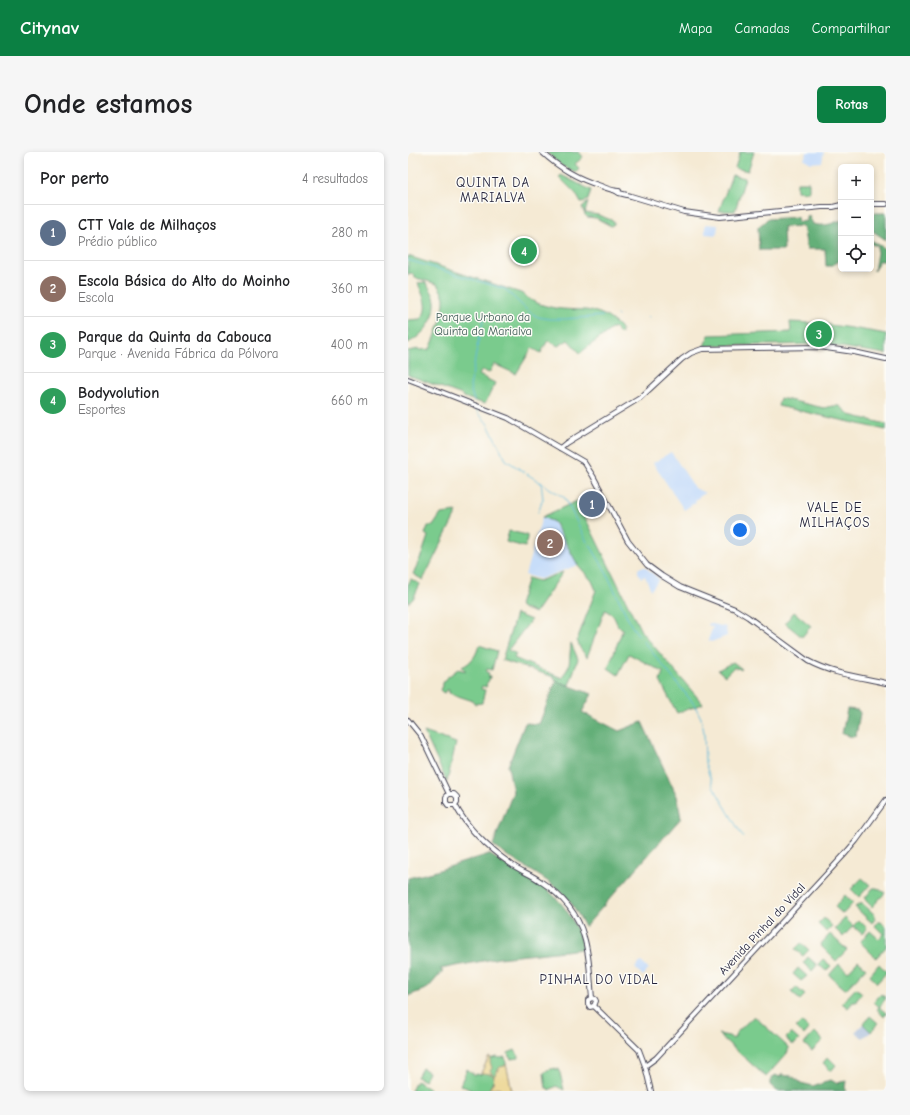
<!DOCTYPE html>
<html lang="pt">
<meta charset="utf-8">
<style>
:root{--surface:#fff;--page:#f6f6f6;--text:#202124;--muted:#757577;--line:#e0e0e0;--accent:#0b8043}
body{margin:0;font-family:"Comic Neue",sans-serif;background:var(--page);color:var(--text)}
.controls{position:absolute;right:12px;top:12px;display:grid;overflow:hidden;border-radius:6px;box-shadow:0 2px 6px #0003}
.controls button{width:36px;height:36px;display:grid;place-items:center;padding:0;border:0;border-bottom:1px solid var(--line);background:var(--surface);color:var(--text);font:20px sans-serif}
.you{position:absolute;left:332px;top:378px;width:14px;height:14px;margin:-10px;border:3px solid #fff;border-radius:50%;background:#1a73e8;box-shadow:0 0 0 6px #1a73e833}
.badge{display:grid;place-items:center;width:26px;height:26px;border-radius:50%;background:var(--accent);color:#fff;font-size:13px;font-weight:700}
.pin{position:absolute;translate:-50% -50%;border:2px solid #fff;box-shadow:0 1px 4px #0006}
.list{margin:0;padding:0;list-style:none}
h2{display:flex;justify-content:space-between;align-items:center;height:52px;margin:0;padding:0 16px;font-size:17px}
h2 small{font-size:13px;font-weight:400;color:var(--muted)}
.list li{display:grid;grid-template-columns:26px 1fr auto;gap:12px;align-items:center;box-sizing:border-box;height:56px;padding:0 16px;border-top:1px solid var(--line)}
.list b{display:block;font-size:15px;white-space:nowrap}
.list p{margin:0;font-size:13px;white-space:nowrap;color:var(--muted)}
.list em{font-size:13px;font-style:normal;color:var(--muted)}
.icon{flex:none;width:22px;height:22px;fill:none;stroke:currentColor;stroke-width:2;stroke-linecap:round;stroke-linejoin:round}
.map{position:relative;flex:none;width:478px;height:939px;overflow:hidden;border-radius:6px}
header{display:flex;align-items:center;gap:24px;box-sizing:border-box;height:56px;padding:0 20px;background:var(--accent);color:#fff}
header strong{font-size:19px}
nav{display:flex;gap:22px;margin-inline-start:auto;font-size:14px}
.intro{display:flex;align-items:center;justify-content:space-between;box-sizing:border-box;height:96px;padding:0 24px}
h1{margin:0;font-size:28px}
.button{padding:10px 18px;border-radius:6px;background:var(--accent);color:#fff;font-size:14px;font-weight:700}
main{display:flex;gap:24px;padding:0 24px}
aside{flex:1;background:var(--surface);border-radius:6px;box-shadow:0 2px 6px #0003}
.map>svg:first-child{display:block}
</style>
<header>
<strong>Citynav</strong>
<nav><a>Mapa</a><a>Camadas</a><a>Compartilhar</a></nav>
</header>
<div class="intro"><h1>Onde estamos</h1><a class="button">Rotas</a></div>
<main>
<aside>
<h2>Por perto<small>4 resultados</small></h2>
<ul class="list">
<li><span class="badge" style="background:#5c6f8a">1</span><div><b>CTT Vale de Milhaços</b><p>Prédio público</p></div><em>280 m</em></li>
<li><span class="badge" style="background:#8d6e63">2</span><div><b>Escola Básica do Alto do Moinho</b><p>Escola</p></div><em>360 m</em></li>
<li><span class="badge" style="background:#2e9e5b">3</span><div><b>Parque da Quinta da Cabouca</b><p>Parque · Avenida Fábrica da Pólvora</p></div><em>400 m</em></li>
<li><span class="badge" style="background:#2e9e5b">4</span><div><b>Bodyvolution</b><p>Esportes</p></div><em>660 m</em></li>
</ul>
</aside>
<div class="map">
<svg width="478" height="939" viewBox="0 0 478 939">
<rect width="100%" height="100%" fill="#fdfcf7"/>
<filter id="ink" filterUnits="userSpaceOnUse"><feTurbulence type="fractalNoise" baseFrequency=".025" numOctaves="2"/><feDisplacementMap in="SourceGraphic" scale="8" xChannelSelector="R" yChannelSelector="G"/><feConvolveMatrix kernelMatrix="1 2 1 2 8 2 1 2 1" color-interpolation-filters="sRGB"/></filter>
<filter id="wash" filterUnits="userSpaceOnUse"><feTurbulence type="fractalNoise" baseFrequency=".012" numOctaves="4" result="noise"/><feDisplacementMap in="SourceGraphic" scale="16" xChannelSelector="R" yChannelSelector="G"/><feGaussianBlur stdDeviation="0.9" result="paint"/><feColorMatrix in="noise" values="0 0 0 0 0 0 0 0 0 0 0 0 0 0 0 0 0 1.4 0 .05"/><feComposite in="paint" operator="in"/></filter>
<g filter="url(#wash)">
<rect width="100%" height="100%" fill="#f5ead4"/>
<g fill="#c7ddf9">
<path d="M399 0H416L414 10 403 11 396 7Z"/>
<path d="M297 72 310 73 309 83 297 82Z"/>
<path d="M263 300 287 336 297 341 287 348 288 350 276 358 245 311Z"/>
<path d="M134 365 145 370 170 413 132 427 117 423Z"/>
<path d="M233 415H237L251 427 243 438 237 424 233 426 230 420V417Z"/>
<path d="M300 471 318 475 319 484 303 490 300 488 305 475 300 473Z"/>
<path d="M233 810 241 817 235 824 227 816Z"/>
</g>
<path fill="#b5c6de" d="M455 872 463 880 455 886 447 880Z"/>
<g fill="#7acb8d" stroke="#4e7664">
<path d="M140 0H171L175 5 167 12 171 16 168 20 154 14 139 1Z"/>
<path d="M332 0H346L340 19 327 16Z"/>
<path d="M153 23 183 38 180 48 173 51 168 42 151 25Z"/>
<path d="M324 23 337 26 327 59H311Z"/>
<path d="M389 30H401V40L389 39Z"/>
<path d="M180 50 177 61 190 63 206 69V72L203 74 188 66 179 65 177 63 174 55Z"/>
<path d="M0 104 113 141C124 150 132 153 147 156 170 160 187 153 206 170 210 173 213 175 214 179L213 182 206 175 172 201 160 188 150 194 140 188 133 201 124 196 108 222 86 212 81 221 74 218 71 223 87 231 77 252 55 245 54 243 0 223V199L11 197 12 198 22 197C28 184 37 160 36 146 35 141 31 136 29 132L12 127 7 126 5 122 2 121 0 123Z"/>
<path d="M17 130C22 136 28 145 27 153 26 170 14 184 0 191V168L12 167C23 157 14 142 10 131Z"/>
<path d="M382 170C415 171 446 176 478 182V202L414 192 296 194 301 183 383 180Z"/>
<path d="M372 246 416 256 425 254H432L442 263 478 272V278L370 254Z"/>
<path d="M169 349 233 479 295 552 269 561 252 529 255 520 221 502 210 523 200 516 215 477 210 474 205 463 197 458 179 505 172 496 169 488 188 438 184 429 170 413 146 370 134 365Z"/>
<path d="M49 360 15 428 5 422 14 402 20 384 17 382 20 374H25L33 362Z"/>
<path d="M101 379 119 383V386L117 395 98 390Z"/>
<path d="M155 420 127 461 116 457 111 453 120 426 131 429Z"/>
<path d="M3 427 12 432 5 447 0 451V433Z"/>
<path d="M386 460 403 474 394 485 377 471Z"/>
<path d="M108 462 123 468 100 498 108 502 106 506 154 526 161 514 163 491 170 507 161 533 148 529 146 525 94 508Z"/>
<path d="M71 493 89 499 84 518 79 517 78 520 81 521 80 524 82 525 80 530 78 532 79 534 78 535 74 534 73 537 77 538 74 551 67 552 65 549 41 541V538H39L37 541 34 540 32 538 37 527 50 517 58 519 54 515C64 510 68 504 71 493Z"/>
<path d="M325 510 334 517 333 518 330 516 329 517 326 515 317 524 310 518Z"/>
<path d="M16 580 48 591 39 630Z"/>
<path d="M454 726 462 733 451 745 443 737Z"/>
<path d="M465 736H469L477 741 464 755 458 749 457 746Z"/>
<path d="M437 743 445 751 435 762 427 755Z"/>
<path d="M451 752H455L467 763V767L464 771 447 755Z"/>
<path d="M416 766 424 774 418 780 410 772Z"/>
<path d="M437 766 445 774 451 768 459 776 454 782 445 774 435 785 427 777Z"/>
<path d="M470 770H473L478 774V795L468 806 452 790 462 779 471 787 475 782 467 774Z"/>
<path d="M422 782 439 798 428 809 412 793Z"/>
<path d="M393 791 401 798 395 804 387 797Z"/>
<path d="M400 805 409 813 404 819 395 811Z"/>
<path d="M415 807 423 814 418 819 410 812Z"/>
<path d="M450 809 458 816 438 837H437L422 824V822L431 812 440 820Z"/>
<path d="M471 812 478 819V821L469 831 462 823Z"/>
<path d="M390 816 399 824 393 829 385 822Z"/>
<path d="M388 835 397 843 392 848 383 840Z"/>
<path d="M448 836 454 841 449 847 448 850H445L440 856 434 851Z"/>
<path d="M473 842 478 846 472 854V856L478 861 476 865 469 857 471 855 466 850Z"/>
<path d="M346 864 380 895V900L358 925 310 882 321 884 325 887 328 883 327 882Z"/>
<path d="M462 864 470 871 463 880 455 872Z"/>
<path d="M393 870 401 877 396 883 388 875Z"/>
<path d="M407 880 415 888 404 899 396 892Z"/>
<path d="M383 881 391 888 387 892H383L378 886Z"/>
<path d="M107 898 111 906 103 907 101 905 100 901Z"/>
<path d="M89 905 92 906 97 905 98 912 97 914C87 918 86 930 80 939H62L63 938 52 933 59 917 67 923 69 922 72 923 76 919 81 907Z"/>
<path d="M420 905 428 913 423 919 415 911Z"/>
<path d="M14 916 21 920 16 929 9 925Z"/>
<path d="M148 916V918L151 917 156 938 148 934 141 938 140 936H138L136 921 139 918Z"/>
<path d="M8 929 22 936 20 939H3Z"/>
</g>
<g fill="#63af78" stroke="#42685a">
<path d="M463 61H478V88L463 78Z"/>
<path d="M401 64 405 72C416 75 423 72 433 68V108L423 114H418L417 97H399L395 74 375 75 376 98H351L350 75 355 71 359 67 389 65 390 70 399 69V65Z"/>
<path d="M463 88 478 97V109H471L466 119 470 94 463 92Z"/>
<path d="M148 529 184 542 174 560 211 579 234 570 269 644 273 666 177 775C170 762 163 748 151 738 130 720 106 711 85 693L105 640 100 614 117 571 131 572Z"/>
<path d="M439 557 450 558 452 561 448 584 445 585 434 582Z"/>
<path d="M81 702C98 714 117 722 134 734 157 750 169 772 175 797L91 806 32 817 35 819 20 836 0 844V726L25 720Z"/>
<path d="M374 922C378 925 379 923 383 924 386 925 391 929 393 931L405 934 410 932 413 933 415 930 423 928 428 931 438 929 437 936 439 939H369L362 933V929L367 923 372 925Z"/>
</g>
<path fill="#eeda9e" stroke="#887e6c" d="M81 905 83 906 82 910 84 916 82 919 86 924 92 915 97 914 98 912 104 939H93L92 936 89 935 80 939 85 931 86 924 83 922 73 921Z"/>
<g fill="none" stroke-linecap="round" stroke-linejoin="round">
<g stroke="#5fbadd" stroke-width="1">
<path d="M0 108 97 137 120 159 130 165 141 167H157L195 164"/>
<path d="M209 163 210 164"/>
<path d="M240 164 241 165"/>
<path d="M72 182 76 165"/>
<path d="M66 249 62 235 71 185"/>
<path d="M68 256 70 261 79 271 98 308 116 320"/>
<path d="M119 322 157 346 179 390"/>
<path d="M130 360 135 347 133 330"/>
<path d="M182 393 196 416 223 473 231 484"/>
<path d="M235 489 286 552 293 566 296 580 297 611 305 634 335 685"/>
</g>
</g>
</g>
<g filter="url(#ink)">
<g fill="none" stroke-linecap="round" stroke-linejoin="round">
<g stroke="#424052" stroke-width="6">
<g id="minor">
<path d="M134 0C151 16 170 27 193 34 198 36 205 39 211 39"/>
<path d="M208 39 211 41 223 44 276 60 312 65 414 55H425L433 53"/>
<path d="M463 52H478"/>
<path d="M0 227 100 266 176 310 185 324 220 389 239 413 254 424 272 435 327 457 340 465 400 509C424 522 452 525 478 531"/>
<path d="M152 296 158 291 232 246 274 207 283 201 294 197 411 195 446 200 478 207"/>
<path d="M0 568 13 584 41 642"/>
<path d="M41 642 38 645V650L40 653H47"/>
<path d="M41 642H46L49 645V650L47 653"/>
<path d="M47 653C60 677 81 697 103 712 112 719 123 722 132 729 152 742 170 761 176 785 182 804 182 826 184 846"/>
<path d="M184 846 180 848V852L182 855 186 854"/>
<path d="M184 846 187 847 188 849 186 854"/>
<path d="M186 854 231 898 237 914 243 939"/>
<path d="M237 914 248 906 299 851 436 703 448 689 478 648"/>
</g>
</g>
<use href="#minor" stroke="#fff" stroke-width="4"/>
</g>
</g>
<g text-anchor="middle" stroke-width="3" stroke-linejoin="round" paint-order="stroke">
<g font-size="12" fill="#415d58" stroke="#fdfcf7">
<text x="75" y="169">Parque Urbano da<tspan x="75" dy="14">Quinta da Marialva</tspan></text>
</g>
<g font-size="12" fill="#22223b" stroke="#fdfcf7">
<text transform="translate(354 777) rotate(-47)" y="4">Avenida Pinhal do Vidal</text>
</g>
<g font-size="13" letter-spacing="1" fill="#22223b" stroke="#fdfcf7">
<text x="85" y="35">QUINTA DA<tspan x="85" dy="15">MARIALVA</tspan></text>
<text x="427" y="360">VALE DE<tspan x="427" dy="15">MILHAÇOS</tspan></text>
<text x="191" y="832">PINHAL DO VIDAL</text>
</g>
</g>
</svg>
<div class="controls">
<button>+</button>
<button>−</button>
<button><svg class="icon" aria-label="locate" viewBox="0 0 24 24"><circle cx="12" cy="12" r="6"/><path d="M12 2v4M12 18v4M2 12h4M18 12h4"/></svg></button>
</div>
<div class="you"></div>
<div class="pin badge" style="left:184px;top:352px;background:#5c6f8a">1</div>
<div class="pin badge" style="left:142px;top:391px;background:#8d6e63">2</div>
<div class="pin badge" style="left:411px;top:182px;background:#2e9e5b">3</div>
<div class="pin badge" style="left:116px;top:99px;background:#2e9e5b">4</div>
</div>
</main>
